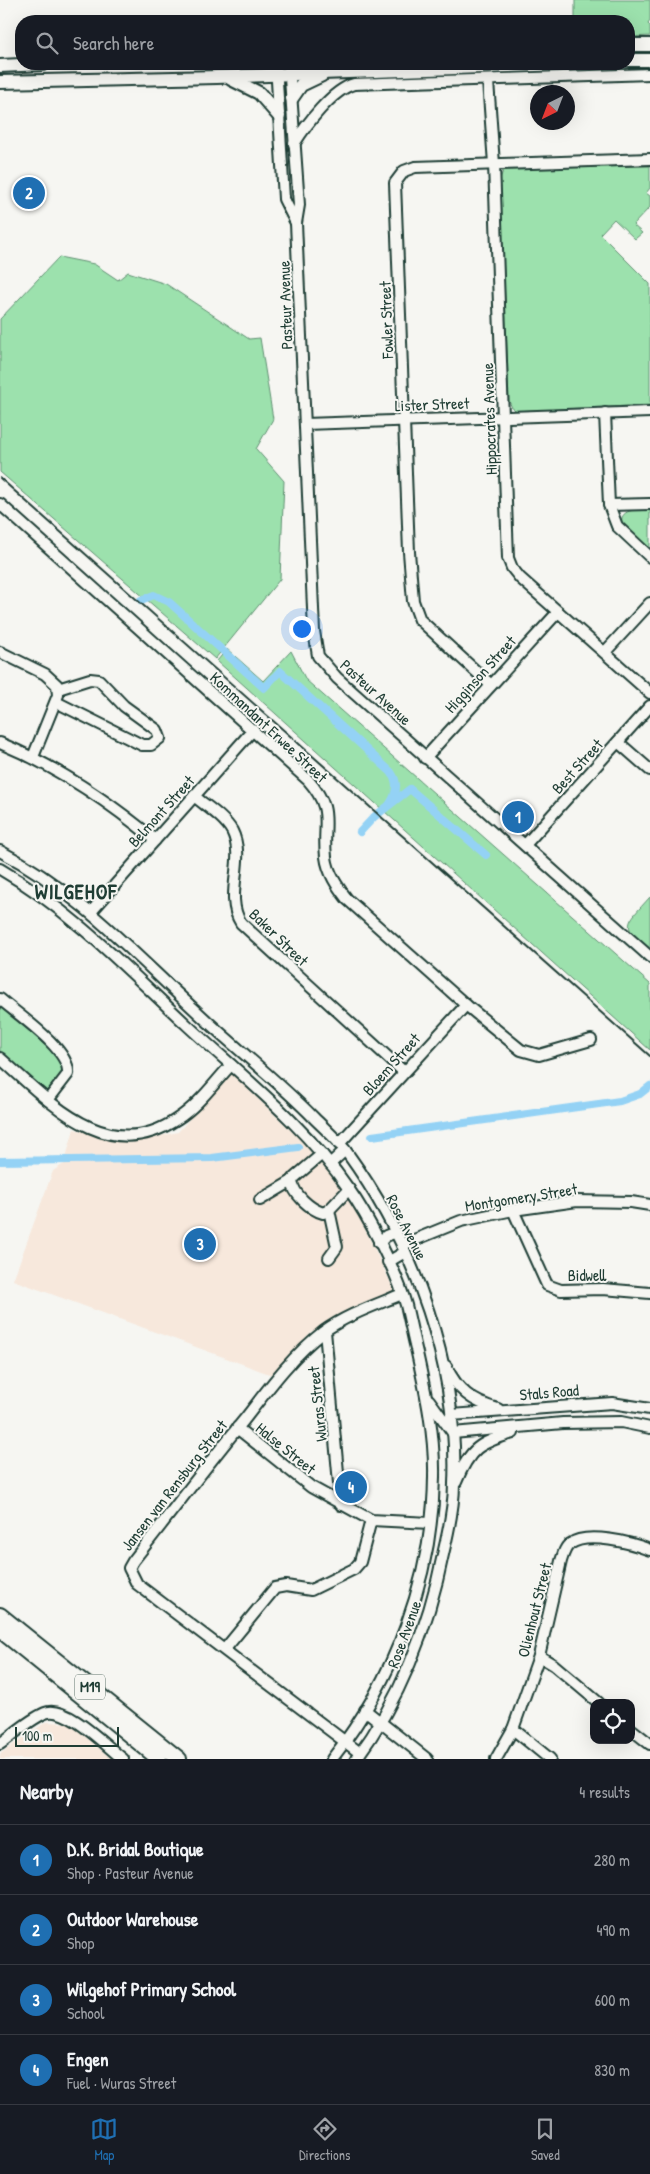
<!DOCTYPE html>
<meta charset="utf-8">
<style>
:root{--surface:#171b24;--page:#242831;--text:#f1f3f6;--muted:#9ea1a6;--line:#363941;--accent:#1f6fb2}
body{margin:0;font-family:"Patrick Hand",sans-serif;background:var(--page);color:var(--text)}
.controls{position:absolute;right:15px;bottom:15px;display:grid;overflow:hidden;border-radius:10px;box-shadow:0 5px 20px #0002}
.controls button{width:45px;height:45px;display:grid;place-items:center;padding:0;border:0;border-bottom:1px solid var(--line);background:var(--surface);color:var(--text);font:25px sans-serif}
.compass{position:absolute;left:530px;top:85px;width:45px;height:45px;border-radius:50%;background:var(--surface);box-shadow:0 5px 20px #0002;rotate:222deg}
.scale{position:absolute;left:15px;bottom:12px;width:104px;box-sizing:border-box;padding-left:5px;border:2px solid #1f3d34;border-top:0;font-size:14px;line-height:18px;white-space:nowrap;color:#1f3d34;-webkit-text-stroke:4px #f6f6f2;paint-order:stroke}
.you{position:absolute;left:301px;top:628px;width:18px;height:18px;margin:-12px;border:4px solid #fff;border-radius:50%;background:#1a73e8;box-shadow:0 0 0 8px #1a73e833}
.badge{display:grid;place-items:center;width:32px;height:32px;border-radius:50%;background:var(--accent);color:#fff;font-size:16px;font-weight:700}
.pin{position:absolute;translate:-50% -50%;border:2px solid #fff;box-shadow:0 1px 5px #0006}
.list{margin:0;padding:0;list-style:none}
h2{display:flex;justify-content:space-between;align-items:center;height:65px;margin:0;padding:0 20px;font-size:21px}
h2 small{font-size:16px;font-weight:400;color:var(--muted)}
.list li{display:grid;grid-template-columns:32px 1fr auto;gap:15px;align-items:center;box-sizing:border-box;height:70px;padding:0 20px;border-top:1px solid var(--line)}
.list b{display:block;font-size:19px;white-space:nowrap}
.list p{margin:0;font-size:16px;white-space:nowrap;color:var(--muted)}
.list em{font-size:16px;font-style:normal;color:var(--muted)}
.icon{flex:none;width:28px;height:28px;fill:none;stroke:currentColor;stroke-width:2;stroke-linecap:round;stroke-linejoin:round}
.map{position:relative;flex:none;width:650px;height:1759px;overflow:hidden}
.search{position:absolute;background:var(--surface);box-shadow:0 5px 20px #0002;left:15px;right:15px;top:15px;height:55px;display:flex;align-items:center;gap:12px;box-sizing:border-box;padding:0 18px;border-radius:20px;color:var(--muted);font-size:19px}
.sheet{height:345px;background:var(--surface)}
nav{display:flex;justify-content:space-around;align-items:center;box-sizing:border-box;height:70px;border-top:1px solid var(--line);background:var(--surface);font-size:14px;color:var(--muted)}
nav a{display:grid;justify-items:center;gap:2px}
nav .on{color:var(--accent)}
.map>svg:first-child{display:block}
</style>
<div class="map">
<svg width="650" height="1759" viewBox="0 0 650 1759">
<rect width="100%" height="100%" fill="#f6f6f2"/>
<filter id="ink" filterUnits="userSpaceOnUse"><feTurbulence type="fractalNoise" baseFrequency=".02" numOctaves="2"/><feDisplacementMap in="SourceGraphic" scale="10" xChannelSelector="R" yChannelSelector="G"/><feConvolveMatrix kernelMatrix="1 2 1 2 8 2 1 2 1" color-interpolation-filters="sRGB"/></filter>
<g filter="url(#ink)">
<g fill="#f7e8dc">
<path d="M231 1073 300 1139 335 1179 355 1208 394 1290 311 1332 272 1375 13 1280 53 1171 64 1164 74 1129 129 1143 178 1132Z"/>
<path d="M46 1722 69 1723 112 1759H0V1754Z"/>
</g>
<g fill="#9ce1ad" stroke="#5e8f70">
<path d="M575 0H650V21L648 24 650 26V36L629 37V21H575Z"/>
<path d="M650 166V188L646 193 650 196V207L633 225 642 233 635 239 614 219 600 234 650 284V405L517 411 512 408 509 401 500 179 503 171 509 168 539 167Z"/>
<path d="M59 257 94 264 118 280 128 272 166 284 249 339 260 338 273 419 256 449 284 481 280 579 215 659 0 472V319Z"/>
<path d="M650 509V552L622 526C618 508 637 510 650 509Z"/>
<path d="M227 649 263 681 291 651 306 680 650 984V1050L217 661Z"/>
<path d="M650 897V951C620 925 625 925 650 897Z"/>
<path d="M0 1004 62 1061 64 1074 45 1092 0 1054Z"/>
</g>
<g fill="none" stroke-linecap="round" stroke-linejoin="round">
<g stroke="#94d2f5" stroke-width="8">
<path d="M141 600 154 595 169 602 264 688 280 671 391 772C399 783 397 794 389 805"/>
<path d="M360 832 374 817 410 789 486 855"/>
<path d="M372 1136 620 1101 640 1094 650 1086"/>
<path d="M0 1161 212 1158 298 1147"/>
</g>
<g stroke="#1f3d34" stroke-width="14">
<g id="minor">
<path d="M276 64 284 199 296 223"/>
<path d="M289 64 299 205 296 223 314 631 318 656 337 678 650 957"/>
<path d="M488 81 494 164 508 558 512 568 520 578 650 693"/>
<path d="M294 144C306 125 332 90 354 84L650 74"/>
<path d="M605 413 609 505 617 526 650 557"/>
<path d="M305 424 650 412"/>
<path d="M0 504 308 780C335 811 322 822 326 857 328 873 337 886 347 899L466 1005 521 1050 539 1055 591 1040"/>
<path d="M609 505 650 504"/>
<path d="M0 652 45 674 57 685 58 695 33 757"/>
<path d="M605 652 650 603"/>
<path d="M491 685 420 620 413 601 409 552 395 183 404 171 415 167 650 159"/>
<path d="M56 702 142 745H151L160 738 157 730 124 706 99 680 90 679 58 689"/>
<path d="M618 742 650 770"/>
<path d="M0 743C58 767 107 800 155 840"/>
<path d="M425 758 558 612"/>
<path d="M194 796C207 807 224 817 232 831 247 860 223 895 241 923L404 1072"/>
<path d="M525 845 650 706"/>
<path d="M0 851C77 891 131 951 194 1009 233 1046 276 1079 314 1118 326 1130 339 1141 348 1154 416 1248 459 1368 454 1484 454 1506 449 1529 444 1550 429 1625 402 1697 356 1759"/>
<path d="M0 869C71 910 128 970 188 1026 243 1077 305 1125 348 1188 368 1216 397 1272 406 1305 410 1321 413 1337 417 1353 426 1394 435 1435 434 1477 433 1577 394 1680 332 1759"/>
<path d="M91 912 253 730"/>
<path d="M0 999C17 1014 71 1050 68 1074L48 1100"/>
<path d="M0 1058C49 1101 107 1167 177 1119 198 1106 214 1083 231 1065"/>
<path d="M339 1144 466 1005"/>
<path d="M322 1154 295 1177 292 1181C293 1194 310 1209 323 1213L329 1210 349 1189"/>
<path d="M330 1164 345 1150"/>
<path d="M260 1200 292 1181"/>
<path d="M513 1210 547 1285 561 1290 603 1289 650 1293"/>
<path d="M379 1243 386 1236 396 1232"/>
<path d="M402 1245 461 1221 513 1210 577 1201 631 1202 650 1205"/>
<path d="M329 1258 337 1247 329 1210"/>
<path d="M388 1262 405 1252"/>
<path d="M325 1331 341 1505"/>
<path d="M446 1366C457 1390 472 1402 498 1409"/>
<path d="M429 1400 453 1433"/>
<path d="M451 1415 612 1403 650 1409"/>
<path d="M237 1428 311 1487 371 1520 430 1523"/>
<path d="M453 1433 563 1423 621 1422 650 1428"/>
<path d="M456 1482C470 1448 479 1443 513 1433"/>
<path d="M225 1649 275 1588 286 1586 311 1590 354 1569 360 1562 371 1520"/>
<path d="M539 1656 554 1665 599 1703"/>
<path d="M365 1710 427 1759"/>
<path d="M513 1729 550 1759"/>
<path d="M631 1729 650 1744"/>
<path d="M0 1744C14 1734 29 1720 45 1713 66 1704 106 1746 123 1759"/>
<path d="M360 1753 137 1584 129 1568 133 1561C170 1514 206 1466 244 1420 268 1389 292 1356 323 1332 346 1315 376 1305 402 1294"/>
<path d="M496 1759 513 1729 539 1656 561 1561C563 1555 565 1547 570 1544 587 1531 632 1543 650 1550"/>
</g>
</g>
<g stroke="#1f3d34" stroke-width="16">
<g id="major">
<path d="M629 45H650"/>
<path d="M629 60H650"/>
<path d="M0 66 42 64"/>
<path d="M231 79 259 93 279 116"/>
<path d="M0 82 217 77 563 64"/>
<path d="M292 98 301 85 322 75"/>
</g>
</g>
<g stroke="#1f3d34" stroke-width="18">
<g id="highway">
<path d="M0 1615 179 1759"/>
<path d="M0 1630 159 1759"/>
</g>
</g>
<use href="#minor" stroke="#f6f6f2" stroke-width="10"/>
<use href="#major" stroke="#f6f6f2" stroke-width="12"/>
<use href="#highway" stroke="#f6f6f2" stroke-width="14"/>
<path stroke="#1f3d34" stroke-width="2" d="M0 478 650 1056"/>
</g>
</g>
<g text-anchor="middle" stroke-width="4" stroke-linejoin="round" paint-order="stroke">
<rect fill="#f6f6f2" stroke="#60746d" stroke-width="1" x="75" y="1674.5" width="30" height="25" rx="4"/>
<g font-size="15" font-weight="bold" fill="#1f3d34">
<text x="90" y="1692">M19</text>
</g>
<g font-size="16" fill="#1f3d34" stroke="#f6f6f2">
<text transform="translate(285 305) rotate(-92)" y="6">Pasteur Avenue</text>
<text transform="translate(386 320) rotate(-92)" y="6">Fowler Street</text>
<text transform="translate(432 404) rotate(-2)" y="6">Lister Street</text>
<text transform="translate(489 419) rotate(-92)" y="6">Hippocrates Avenue</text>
<text transform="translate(480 674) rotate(-48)" y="6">Higginson Street</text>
<text transform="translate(376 692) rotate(42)" y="6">Pasteur Avenue</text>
<text transform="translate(269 727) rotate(43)" y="6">Kommandant Erwee Street</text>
<text transform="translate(577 766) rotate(-48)" y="6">Best Street</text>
<text transform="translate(161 811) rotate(-48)" y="6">Belmont Street</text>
<text transform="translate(279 937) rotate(44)" y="6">Baker Street</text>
<text transform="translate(391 1064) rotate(-48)" y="6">Bloem Street</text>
<text transform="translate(521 1197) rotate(-9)" y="6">Montgomery Street</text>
<text transform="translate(407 1227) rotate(63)" y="6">Rose Avenue</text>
<text x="587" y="1281">Bidwell</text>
<text transform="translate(549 1392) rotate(-5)" y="6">Stals Road</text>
<text transform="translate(317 1404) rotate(-96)" y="6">Wuras Street</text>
<text transform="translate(286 1448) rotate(39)" y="6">Halse Street</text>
<text transform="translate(174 1485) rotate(-52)" y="6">Jansen van Rensburg Street</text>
<text transform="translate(534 1610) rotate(-76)" y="6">Olienhout Street</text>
<text transform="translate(404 1634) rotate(-70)" y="6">Rose Avenue</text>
</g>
<g font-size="21" font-weight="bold" letter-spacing="1" fill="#1f3d34" stroke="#f6f6f2">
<text x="76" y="899">WILGEHOF</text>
</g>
</g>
</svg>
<div class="controls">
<button><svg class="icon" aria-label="locate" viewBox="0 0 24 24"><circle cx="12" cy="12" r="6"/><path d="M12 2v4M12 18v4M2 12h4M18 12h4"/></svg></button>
</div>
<svg class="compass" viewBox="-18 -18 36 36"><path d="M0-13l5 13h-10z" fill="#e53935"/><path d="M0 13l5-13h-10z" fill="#9ea1a6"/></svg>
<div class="scale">100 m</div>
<div class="you"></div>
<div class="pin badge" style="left:518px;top:817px">1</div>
<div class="pin badge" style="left:29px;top:193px">2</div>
<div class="pin badge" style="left:200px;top:1244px">3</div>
<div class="pin badge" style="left:351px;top:1487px">4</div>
<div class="search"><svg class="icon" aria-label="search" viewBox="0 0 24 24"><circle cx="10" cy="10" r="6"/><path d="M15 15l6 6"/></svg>Search here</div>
</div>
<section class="sheet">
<h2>Nearby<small>4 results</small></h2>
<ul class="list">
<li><span class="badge">1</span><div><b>D.K. Bridal Boutique</b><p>Shop · Pasteur Avenue</p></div><em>280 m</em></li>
<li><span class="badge">2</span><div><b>Outdoor Warehouse</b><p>Shop</p></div><em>490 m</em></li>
<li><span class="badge">3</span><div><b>Wilgehof Primary School</b><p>School</p></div><em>600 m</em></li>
<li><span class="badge">4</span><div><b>Engen</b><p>Fuel · Wuras Street</p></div><em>830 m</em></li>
</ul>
</section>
<nav>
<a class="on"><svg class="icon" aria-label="map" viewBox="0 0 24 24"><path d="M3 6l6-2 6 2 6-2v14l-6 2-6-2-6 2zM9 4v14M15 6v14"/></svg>Map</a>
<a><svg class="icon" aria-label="directions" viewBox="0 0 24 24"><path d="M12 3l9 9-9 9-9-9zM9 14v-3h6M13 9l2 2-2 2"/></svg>Directions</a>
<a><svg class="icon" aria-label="saved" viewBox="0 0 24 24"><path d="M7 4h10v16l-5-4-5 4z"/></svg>Saved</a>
</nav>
